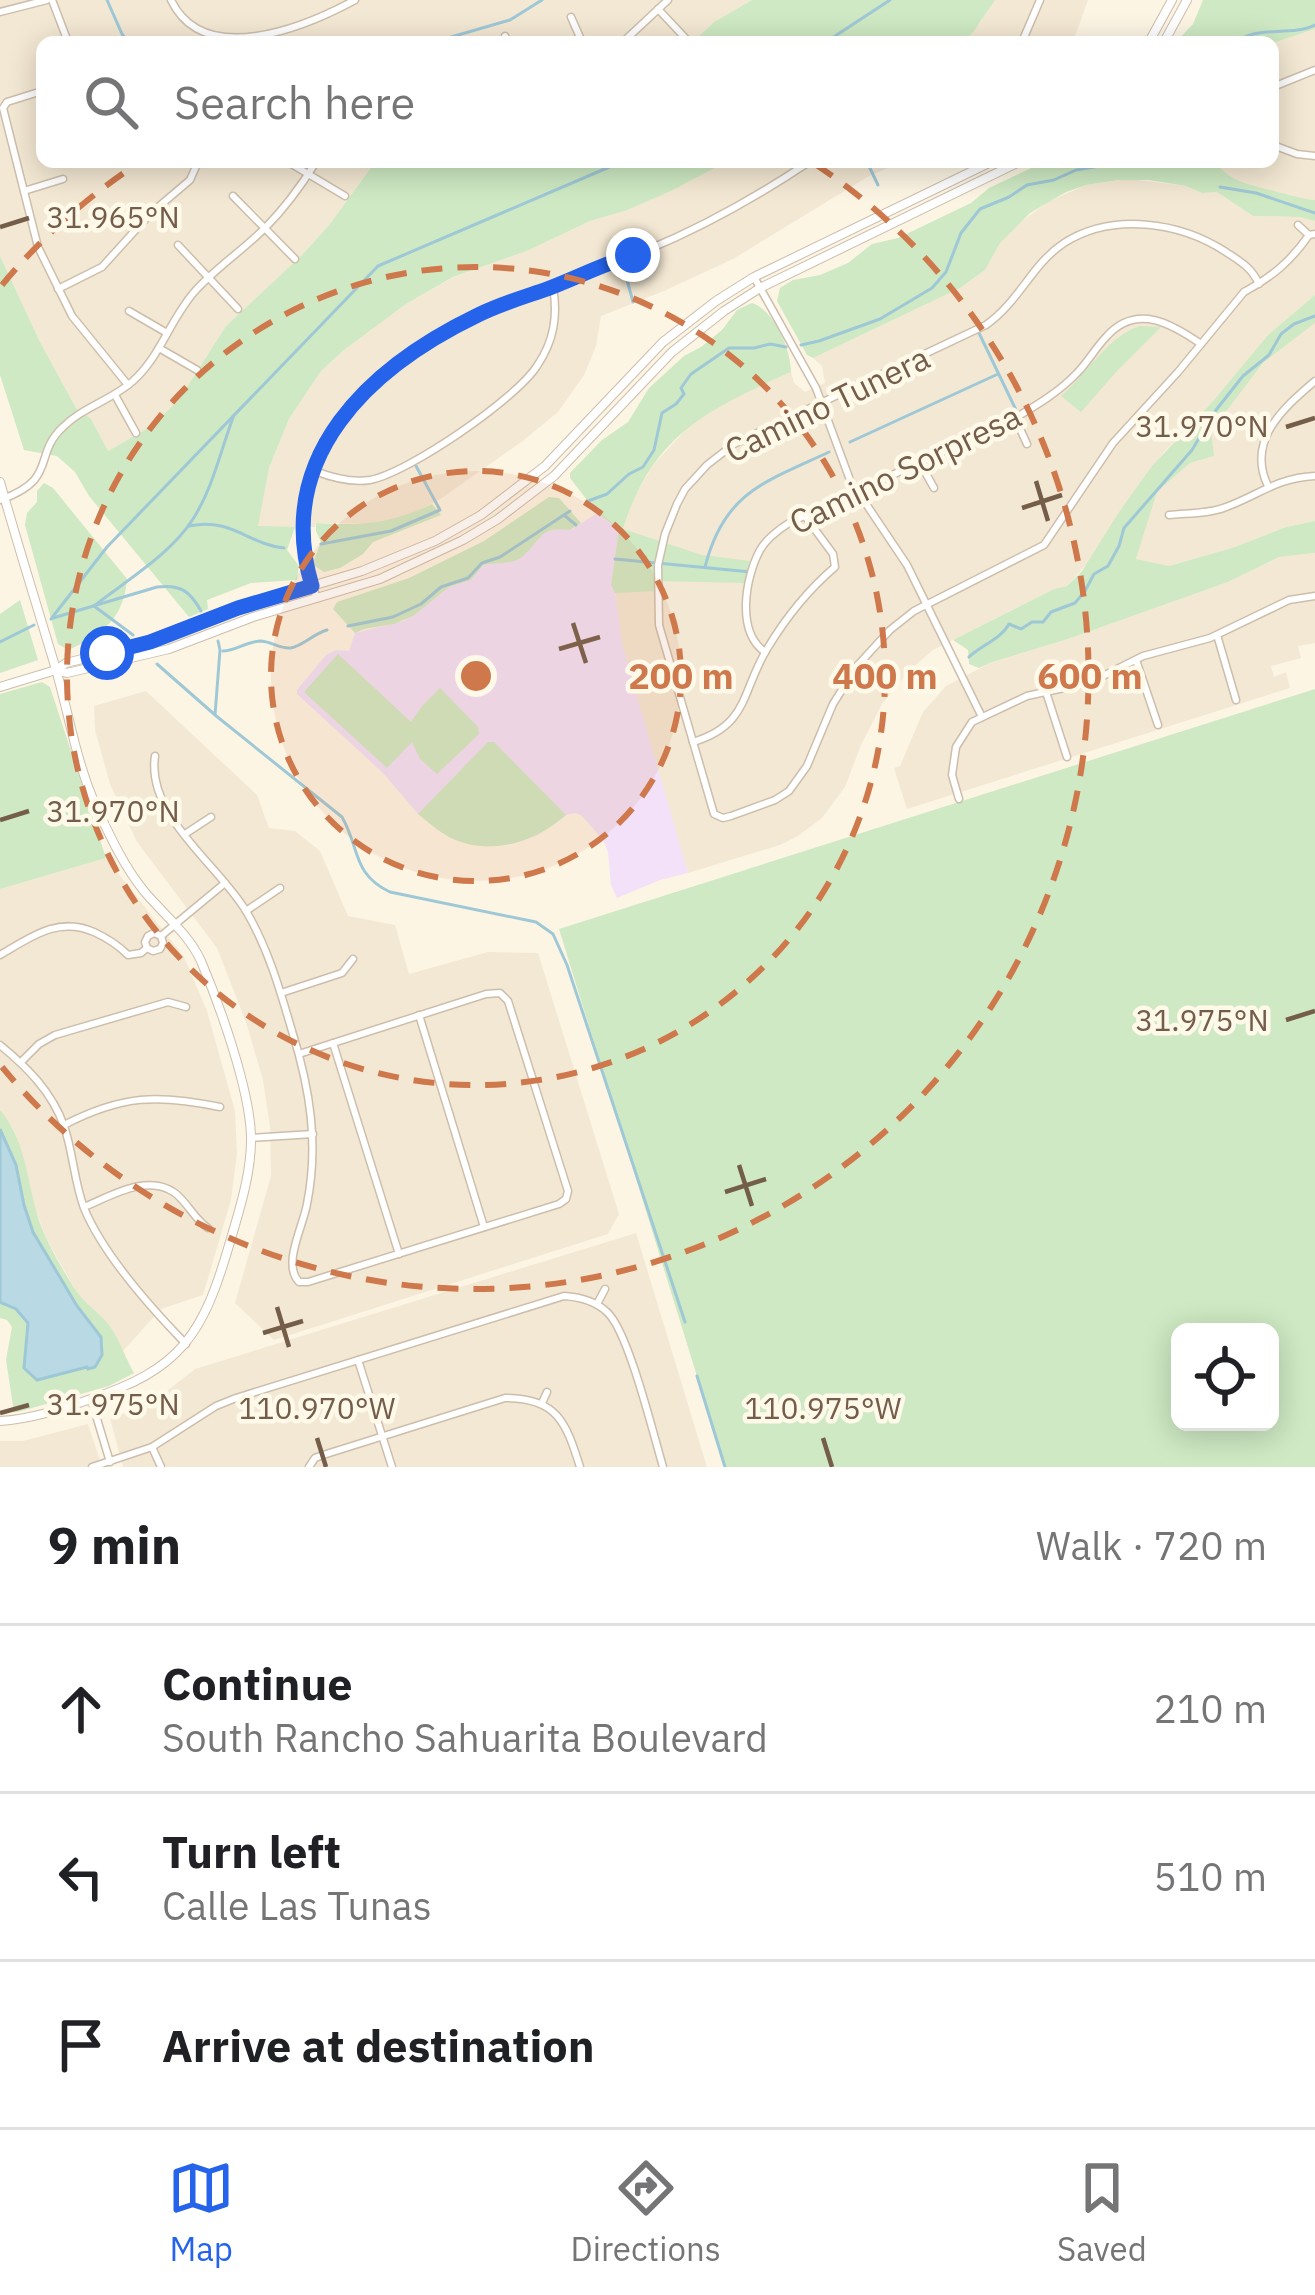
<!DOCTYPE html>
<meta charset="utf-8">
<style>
:root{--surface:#fff;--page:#f6f6f6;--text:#202124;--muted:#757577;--line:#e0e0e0;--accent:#2563eb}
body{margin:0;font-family:"IBM Plex Sans",sans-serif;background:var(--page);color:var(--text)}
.controls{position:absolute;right:36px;bottom:36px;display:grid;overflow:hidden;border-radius:18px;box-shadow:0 6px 30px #0003}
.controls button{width:108px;height:108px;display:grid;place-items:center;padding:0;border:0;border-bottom:3px solid var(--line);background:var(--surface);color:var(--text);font:60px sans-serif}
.stop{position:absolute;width:36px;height:36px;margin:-27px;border:9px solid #2563eb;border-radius:50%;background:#fff}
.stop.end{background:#2563eb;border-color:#fff;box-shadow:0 3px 12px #0008}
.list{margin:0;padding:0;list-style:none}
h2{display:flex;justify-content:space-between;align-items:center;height:156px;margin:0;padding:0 48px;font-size:51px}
h2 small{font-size:39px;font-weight:400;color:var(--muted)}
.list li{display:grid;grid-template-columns:78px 1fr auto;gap:36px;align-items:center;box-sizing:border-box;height:168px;padding:0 48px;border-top:3px solid var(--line)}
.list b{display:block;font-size:45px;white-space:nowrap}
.list p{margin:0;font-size:39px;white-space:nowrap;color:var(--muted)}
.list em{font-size:39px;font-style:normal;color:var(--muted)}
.icon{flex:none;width:66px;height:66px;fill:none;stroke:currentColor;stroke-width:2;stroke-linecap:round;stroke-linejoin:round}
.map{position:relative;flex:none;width:1315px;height:1467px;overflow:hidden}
.search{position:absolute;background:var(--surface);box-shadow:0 6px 30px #0003;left:36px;right:36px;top:36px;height:132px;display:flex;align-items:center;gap:30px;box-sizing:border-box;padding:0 42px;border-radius:18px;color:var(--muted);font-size:45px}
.sheet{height:660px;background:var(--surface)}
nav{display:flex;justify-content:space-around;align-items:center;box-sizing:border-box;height:168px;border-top:3px solid var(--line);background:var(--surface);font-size:33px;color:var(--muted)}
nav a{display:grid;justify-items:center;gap:6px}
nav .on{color:var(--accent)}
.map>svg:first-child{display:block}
</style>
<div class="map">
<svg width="1315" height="1467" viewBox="0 0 1315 1467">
<rect width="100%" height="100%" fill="#fcf5e4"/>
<g fill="#f3e8d3">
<path d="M0 0H752L714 22 693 42H42V162H375L330 224 302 255 226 326 178 401 150 427 108 451 91 419 76 408 40 342 0 256Z"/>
<path d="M993 0H1088L1073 42H963L981 22Z"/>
<path d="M1315 29V200L1286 196 1243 184 1229 178 1215 162H1273V43Z"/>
<path d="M726 162H902L869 176 733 259 664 291 601 316 596 346 584 375 558 412 524 440 439 500 406 516 374 524 316 523 315 527H257L269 468 289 419 321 371 344 350 406 304 454 277 529 250 590 221 627 209 673 190Z"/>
<path d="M1128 179 1186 186 1202 193 1217 192 1253 216 1300 217 1315 221V295L1268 335 1214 400 1163 453 1119 512 1092 558 1067 586 1054 589 933 650 911 669 882 704 861 745 845 787 822 818 798 836 780 845 688 873 626 661 618 627 615 591 623 529 635 495 654 464 693 422 736 396 791 372 794 383 805 392 825 383 822 366 813 358 960 288 985 270 1000 243 1014 227 1048 202 1086 185Z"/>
<path d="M1315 323V521L1286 527 1232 548 1169 566 1136 559 1157 492 1190 463 1214 456 1210 431 1263 363Z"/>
<path d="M1315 553V643L1298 646 1301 658 1271 666 1274 677 1286 672 1290 688 907 809 894 768 900 766 923 712 946 686 992 662 1068 639 1228 582 1279 557Z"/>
<path d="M146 691 257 795 269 828 295 831 320 851 348 916 395 925 409 974 488 952 538 953 619 1214 608 1234 274 1340 235 1303 271 1176 270 1127 263 1080 246 1022 217 948 137 842 110 784 95 730 94 706Z"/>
<path d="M106 858 184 957 207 1011 235 1111 237 1154 231 1200 203 1295 161 1309 122 1352 114 1333 105 1321 79 1296 47 1240 33 1203 20 1147 14 1130 0 1110V889Z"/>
<path d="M636 1233 707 1467H123L110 1418 135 1410 162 1395 195 1369Z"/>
<path d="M88 1424 102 1467H0V1441H23Z"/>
</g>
<path fill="#f2e1f8" d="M597 513 619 529 611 585 615 591 622 644 688 873 660 880 617 898 611 885 608 852 603 840 582 816 576 813 566 815 538 835 512 844 488 846 455 840 418 814 383 773 297 694V690L326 655 336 650 349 651 355 633 404 621 449 587 471 580 483 565 511 562 523 555 533 542 546 532 559 527 571 530Z"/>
<g fill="#cee9c3" fill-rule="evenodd">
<path d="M752 0H995L974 31 963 42H693L714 22Z"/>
<path d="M1203 0H1315V29L1273 43 1176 42 1193 24Z"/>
<path d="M375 162H726L673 190 627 210 590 221 529 250 453 277 406 304 344 350 321 371 289 419 269 468 258 526 295 527 287 550 299 566 297 580 251 583 207 600 208 609 189 617 89 496 75 472 57 456 24 450 0 375V256L40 342 76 408 91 419 108 451 150 427 178 401 226 326 302 255 330 224Z"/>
<path d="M1044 162H1215C1230 181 1244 183 1266 189 1283 193 1297 198 1315 200V221L1300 217 1253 216 1217 192 1202 193 1186 186 1149 180H1118L1086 185 1066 192 1030 213 1000 243 985 270 960 288 813 358 807 355 777 301 780 288 793 280 820 275 848 263 872 244 898 238 971 203 989 188Z"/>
<path d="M1315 295V323L1263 363 1211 431 1214 456 1190 463 1157 492 1136 559 1169 566 1232 548 1286 527 1315 521V553L1279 557 1228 582 1068 639 992 662 979 668 969 664 968 650 953 640 1054 589 1067 586 1082 571 1119 512 1152 466 1214 400 1268 335Z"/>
<path d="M752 303C774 310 791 350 791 372 708 409 652 435 623 529L702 555 750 561 744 583 658 581 657 591 615 593 611 585 619 529 597 513 570 478V473L602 440 628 422 649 388 684 356 701 347 722 330 737 310Z"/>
<path d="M1140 326 1161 327 1116 372 1081 412 1061 396C1087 374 1109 335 1140 326Z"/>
<path d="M44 483 53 488 127 579C124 618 102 635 68 650L58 644 25 525 27 513 37 502V491Z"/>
<path d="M549 497 559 498 581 523 570 530C539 526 542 540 522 557 512 565 494 562 483 565L471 580 449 587 413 616 394 624 364 629 355 633 333 609 337 602 409 578 484 541Z"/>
<path d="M432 504 441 515 373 542 363 554 340 568 324 572 315 566 314 560 321 542 316 531V523C362 526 389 524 432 504Z"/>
<path d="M20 600 38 660 0 673V614Z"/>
<path d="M338 654 411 722 422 706 440 688 478 727 479 734 437 774 420 759 412 742 387 768 304 692Z"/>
<path d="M42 682 50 687 106 858 0 889V694Z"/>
<path d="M1315 689V1467H725L559 929ZM1270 1332V1422H1180V1332Z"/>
<path d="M488 742H494L566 815C534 843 489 857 449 837 438 831 428 822 418 814Z"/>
<path d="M0 1110C30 1145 26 1192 44 1233 49 1246 72 1287 81 1297 91 1309 105 1317 113 1331 121 1344 126 1359 134 1373L109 1386 18 1412H14L6 1360 12 1327 7 1320 0 1318Z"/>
</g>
<path fill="#b9d9e5" stroke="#9fc8d7" stroke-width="3" d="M0 1129 16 1165 24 1205 33 1232 77 1306 101 1337 102 1355 95 1367 88 1369 87 1367 37 1380 24 1368 28 1323 16 1309 0 1302Z"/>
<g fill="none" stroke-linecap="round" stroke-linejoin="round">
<g stroke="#9fc8d7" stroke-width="3">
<path d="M107 0 122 34 128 42"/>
<path d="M434 42 510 20 542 0"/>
<path d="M826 42 890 0"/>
<path d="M1238 42C1255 25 1291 37 1315 25"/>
<path d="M867 162 878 185"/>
<path d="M1220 187 1256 193 1315 213"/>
<path d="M623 265 633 302"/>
<path d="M978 331 1018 414"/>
<path d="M801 345 819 341 880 319 932 288 946 272 961 233 980 209 1009 197 1027 185 1054 180 1076 170 1100 166 1107 162"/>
<path d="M850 442 998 374"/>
<path d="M588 501 607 494 629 474 643 467 654 450 662 413 676 404 684 394 681 388 691 374 729 348H754L770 344 786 347"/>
<path d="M564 515 576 525"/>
<path d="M189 526C232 517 247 544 284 548"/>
<path d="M321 544 391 531 440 510 416 466"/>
<path d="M615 559 751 572"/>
<path d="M705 567C724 492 765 482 829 452"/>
<path d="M53 618 157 587C180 584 190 591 201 611"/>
<path d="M51 619 107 547 378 266 621 162"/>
<path d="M348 626 393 617 421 604 441 587 468 578 482 563 500 557 570 511"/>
<path d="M133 635 94 606C127 580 170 555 193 519 213 488 221 449 234 415"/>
<path d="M218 641 220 650 215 715 342 817C360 848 352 874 390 892L536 922 553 934 567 965 685 1322"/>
<path d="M0 642 34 625"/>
<path d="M223 651C236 651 247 641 261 641 273 642 279 649 291 648 304 645 313 634 327 630"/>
<path d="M969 657C980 646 1001 639 1009 624L1021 629 1032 622H1043L1051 612 1075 603 1085 591 1094 574 1108 566 1119 546 1124 528 1192 450 1216 410 1243 376 1269 355 1281 334 1294 324 1315 316"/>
<path d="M157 664 214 714"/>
<path d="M697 1376 725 1467"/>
</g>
<g stroke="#cdbeab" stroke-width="9">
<g id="minor">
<path d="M52 0 68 42"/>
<path d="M171 0C204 69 305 27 355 0"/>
<path d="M658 9 689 42"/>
<path d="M0 12 47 0"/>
<path d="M571 17 582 42"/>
<path d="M505 36 507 42"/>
<path d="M623 42 668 0"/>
<path d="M1022 42 1040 0"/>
<path d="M1273 87 1315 70"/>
<path d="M42 91 7 102 3 108 38 247 72 316 128 385"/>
<path d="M1273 145 1297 154 1315 156"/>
<path d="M288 162 345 196"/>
<path d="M24 191 63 179"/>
<path d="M233 196 295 259"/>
<path d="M1298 225 1309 235 1315 234"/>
<path d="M178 245 238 309"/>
<path d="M754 277 816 388 850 480 907 565 982 717"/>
<path d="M1259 284C1251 267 1241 262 1226 252 1180 222 1113 212 1064 243 1031 265 1020 301 986 325L734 444 707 465 685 489 677 504 665 534 658 565 659 625 714 814 723 818 731 816 775 800 789 791 807 766 833 704 857 666 890 630 914 611 1044 545 1113 443 1178 372 1244 292C1272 277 1291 261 1309 235"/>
<path d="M58 289 102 267 150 214 190 180 198 162"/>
<path d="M129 311 167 333"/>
<path d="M159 348 197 370"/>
<path d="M115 395 136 433"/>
<path d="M1015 418 1027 444"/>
<path d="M920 463 934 488"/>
<path d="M315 471C333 478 351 483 370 480 408 473 516 399 537 366 554 341 558 316 553 287"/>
<path d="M1268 486C1246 441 1283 408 1315 381"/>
<path d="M0 500C59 479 32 456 63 427 83 407 112 400 133 381 161 356 171 317 196 290 217 267 243 250 265 228 285 208 301 186 316 162"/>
<path d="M1169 515C1187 513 1209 514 1226 507 1259 495 1276 478 1315 476"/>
<path d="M317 598C298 554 299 508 318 464 324 450 329 435 338 422 353 399 375 382 397 366 425 346 452 326 483 312 537 289 593 271 647 250 703 227 758 196 809 162"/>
<path d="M1217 635 1236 700"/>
<path d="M765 652C736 632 745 578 760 550 767 538 778 530 789 523L1015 418C1037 405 1059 392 1077 373 1088 362 1096 347 1107 336 1137 303 1172 324 1201 344"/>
<path d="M1136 660 1158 725"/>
<path d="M1046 692 1067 757"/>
<path d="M693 742C749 725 741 692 767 649 785 619 808 590 835 567L833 554 805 516"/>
<path d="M155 756C146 816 218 864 246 911 268 948 280 990 292 1031 310 1089 319 1144 307 1204 303 1227 282 1264 299 1282H308L559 1204 566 1199 568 1191 508 1001 500 993 486 994 299 1054"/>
<path d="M959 799 952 775 956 747 972 722 1027 696 1091 682 1143 656 1210 638 1289 600 1315 596"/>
<path d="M185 834 211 817"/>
<path d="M246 911 280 888"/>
<path d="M161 936 154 933 148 936 145 942 147 948 153 951 160 949 163 943 161 936 225 883"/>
<path d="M0 955C31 937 58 916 94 932 107 938 118 945 128 955L141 953 147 948"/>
<path d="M281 993 342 973 353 959"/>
<path d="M419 1015 484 1227"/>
<path d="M333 1043 399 1254"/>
<path d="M0 1045C27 1067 52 1092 64 1126 73 1152 74 1181 84 1208 103 1254 151 1308 186 1344"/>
<path d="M21 1062 39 1044 55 1035 168 1002 186 1007"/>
<path d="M64 1125C122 1095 158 1094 220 1107"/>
<path d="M251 1138 313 1134"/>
<path d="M84 1207C111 1196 148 1173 175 1193 188 1203 194 1219 208 1228"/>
<path d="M597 1304 605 1289"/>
<path d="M358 1360 392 1467"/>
<path d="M91 1399 110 1462"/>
<path d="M542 1403 547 1392"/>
<path d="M152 1447 161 1467"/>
<path d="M92 1467 152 1447 216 1406 236 1398 564 1296C580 1297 596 1301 608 1313 629 1334 653 1433 663 1467"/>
<path d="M309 1467 315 1458 323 1455 505 1398C557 1398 566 1422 580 1467"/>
</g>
</g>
<g stroke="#cdbeab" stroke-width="10">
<g id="tertiary">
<path d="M1149 42 1172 0"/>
<path d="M1164 42 1187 0"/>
<path d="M0 482C18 546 38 609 57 673 69 716 77 763 95 804 109 834 123 865 144 891 163 914 188 933 201 961 220 1006 249 1087 251 1135 252 1171 240 1208 230 1242 203 1335 182 1369 88 1400 58 1410 31 1419 0 1421"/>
<path d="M57 670 67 673 169 649 253 617 380 579 463 540 498 519 554 476 672 352 724 311 760 288 1019 162"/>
<path d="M0 687 56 670 66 663 150 642 238 608 362 571 435 541 481 515 545 466 663 342 716 301 754 277 991 162"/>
</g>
</g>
<use href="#minor" stroke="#fff" stroke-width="6"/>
<use href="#tertiary" stroke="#fff" stroke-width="8"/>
</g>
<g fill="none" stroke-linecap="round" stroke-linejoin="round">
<path stroke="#2563eb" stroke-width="15" d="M107 653 150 642 238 608 312 586C273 456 370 367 478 315 500 304 524 297 547 289 576 278 603 264 633 255"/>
</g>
<path fill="none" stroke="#745e4a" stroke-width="4.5" d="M0 227 29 218M1286 427 1315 418M1036 481 1048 521M1022 508 1062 495M573 623 586 663M559 649 600 637M0 820 29 811M1286 1020 1315 1011M739 1165 752 1206M725 1192 766 1179M277 1307 289 1347M263 1333 303 1321M0 1413 29 1405M317 1438 326 1467M823 1438 832 1467"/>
<circle cx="476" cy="676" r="205" fill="#ce784b" fill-opacity=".12"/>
<g fill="none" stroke="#ce784b" stroke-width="6" stroke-dasharray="21 15">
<circle cx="476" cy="676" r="205"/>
<circle cx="476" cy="676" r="409"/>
<path d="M2 285A614 614 0 0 1 137 164M815 164A614 614 0 1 1 2 1067"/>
</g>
<g text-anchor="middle" stroke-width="9" stroke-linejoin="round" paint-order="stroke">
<g font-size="33" fill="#745e4a" stroke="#fff9ea">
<text transform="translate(827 404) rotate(-26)" y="12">Camino Tunera</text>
<text transform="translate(905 469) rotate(-26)" y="12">Camino Sorpresa</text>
</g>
</g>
<g font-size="30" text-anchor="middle" fill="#745e4a" stroke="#fff9ea" stroke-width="9" stroke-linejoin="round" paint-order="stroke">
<text x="113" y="228">31.965°N</text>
<text x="1202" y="437">31.970°N</text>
<text x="113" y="822">31.970°N</text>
<text x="1202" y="1031">31.975°N</text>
<text x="113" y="1415">31.975°N</text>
<text x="317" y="1419">110.970°W</text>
<text x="823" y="1419">110.975°W</text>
</g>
<circle cx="476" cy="676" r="18" fill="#ce784b" stroke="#fff9ea" stroke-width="6"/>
<g font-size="36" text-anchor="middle" font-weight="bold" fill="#ce784b" stroke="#fff9ea" stroke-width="9" stroke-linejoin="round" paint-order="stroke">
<text x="681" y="689">200 m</text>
<text x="885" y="689">400 m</text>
<text x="1090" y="689">600 m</text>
</g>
</svg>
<div class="controls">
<button><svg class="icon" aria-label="locate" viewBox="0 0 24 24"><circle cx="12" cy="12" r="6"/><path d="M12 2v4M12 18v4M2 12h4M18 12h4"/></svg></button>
</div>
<div class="stop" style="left:107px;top:653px"></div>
<div class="stop end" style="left:633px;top:255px"></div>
<div class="search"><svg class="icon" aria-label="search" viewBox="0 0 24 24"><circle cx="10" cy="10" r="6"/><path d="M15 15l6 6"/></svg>Search here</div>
</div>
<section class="sheet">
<h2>9 min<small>Walk · 720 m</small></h2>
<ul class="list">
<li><svg class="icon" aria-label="ahead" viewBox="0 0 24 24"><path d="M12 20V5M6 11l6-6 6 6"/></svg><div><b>Continue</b><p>South Rancho Sahuarita Boulevard</p></div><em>210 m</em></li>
<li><svg class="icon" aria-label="left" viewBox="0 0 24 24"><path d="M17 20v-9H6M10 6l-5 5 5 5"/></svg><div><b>Turn left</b><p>Calle Las Tunas</p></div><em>510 m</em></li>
<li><svg class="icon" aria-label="arrive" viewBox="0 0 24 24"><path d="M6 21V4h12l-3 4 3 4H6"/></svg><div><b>Arrive at destination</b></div></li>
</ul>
</section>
<nav>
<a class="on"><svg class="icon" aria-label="map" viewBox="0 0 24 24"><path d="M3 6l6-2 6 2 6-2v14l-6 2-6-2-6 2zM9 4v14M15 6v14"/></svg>Map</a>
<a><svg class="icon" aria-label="directions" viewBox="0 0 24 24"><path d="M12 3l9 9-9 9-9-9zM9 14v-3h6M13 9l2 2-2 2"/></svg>Directions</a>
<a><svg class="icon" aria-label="saved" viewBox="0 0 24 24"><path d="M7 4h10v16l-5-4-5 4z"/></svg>Saved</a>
</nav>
